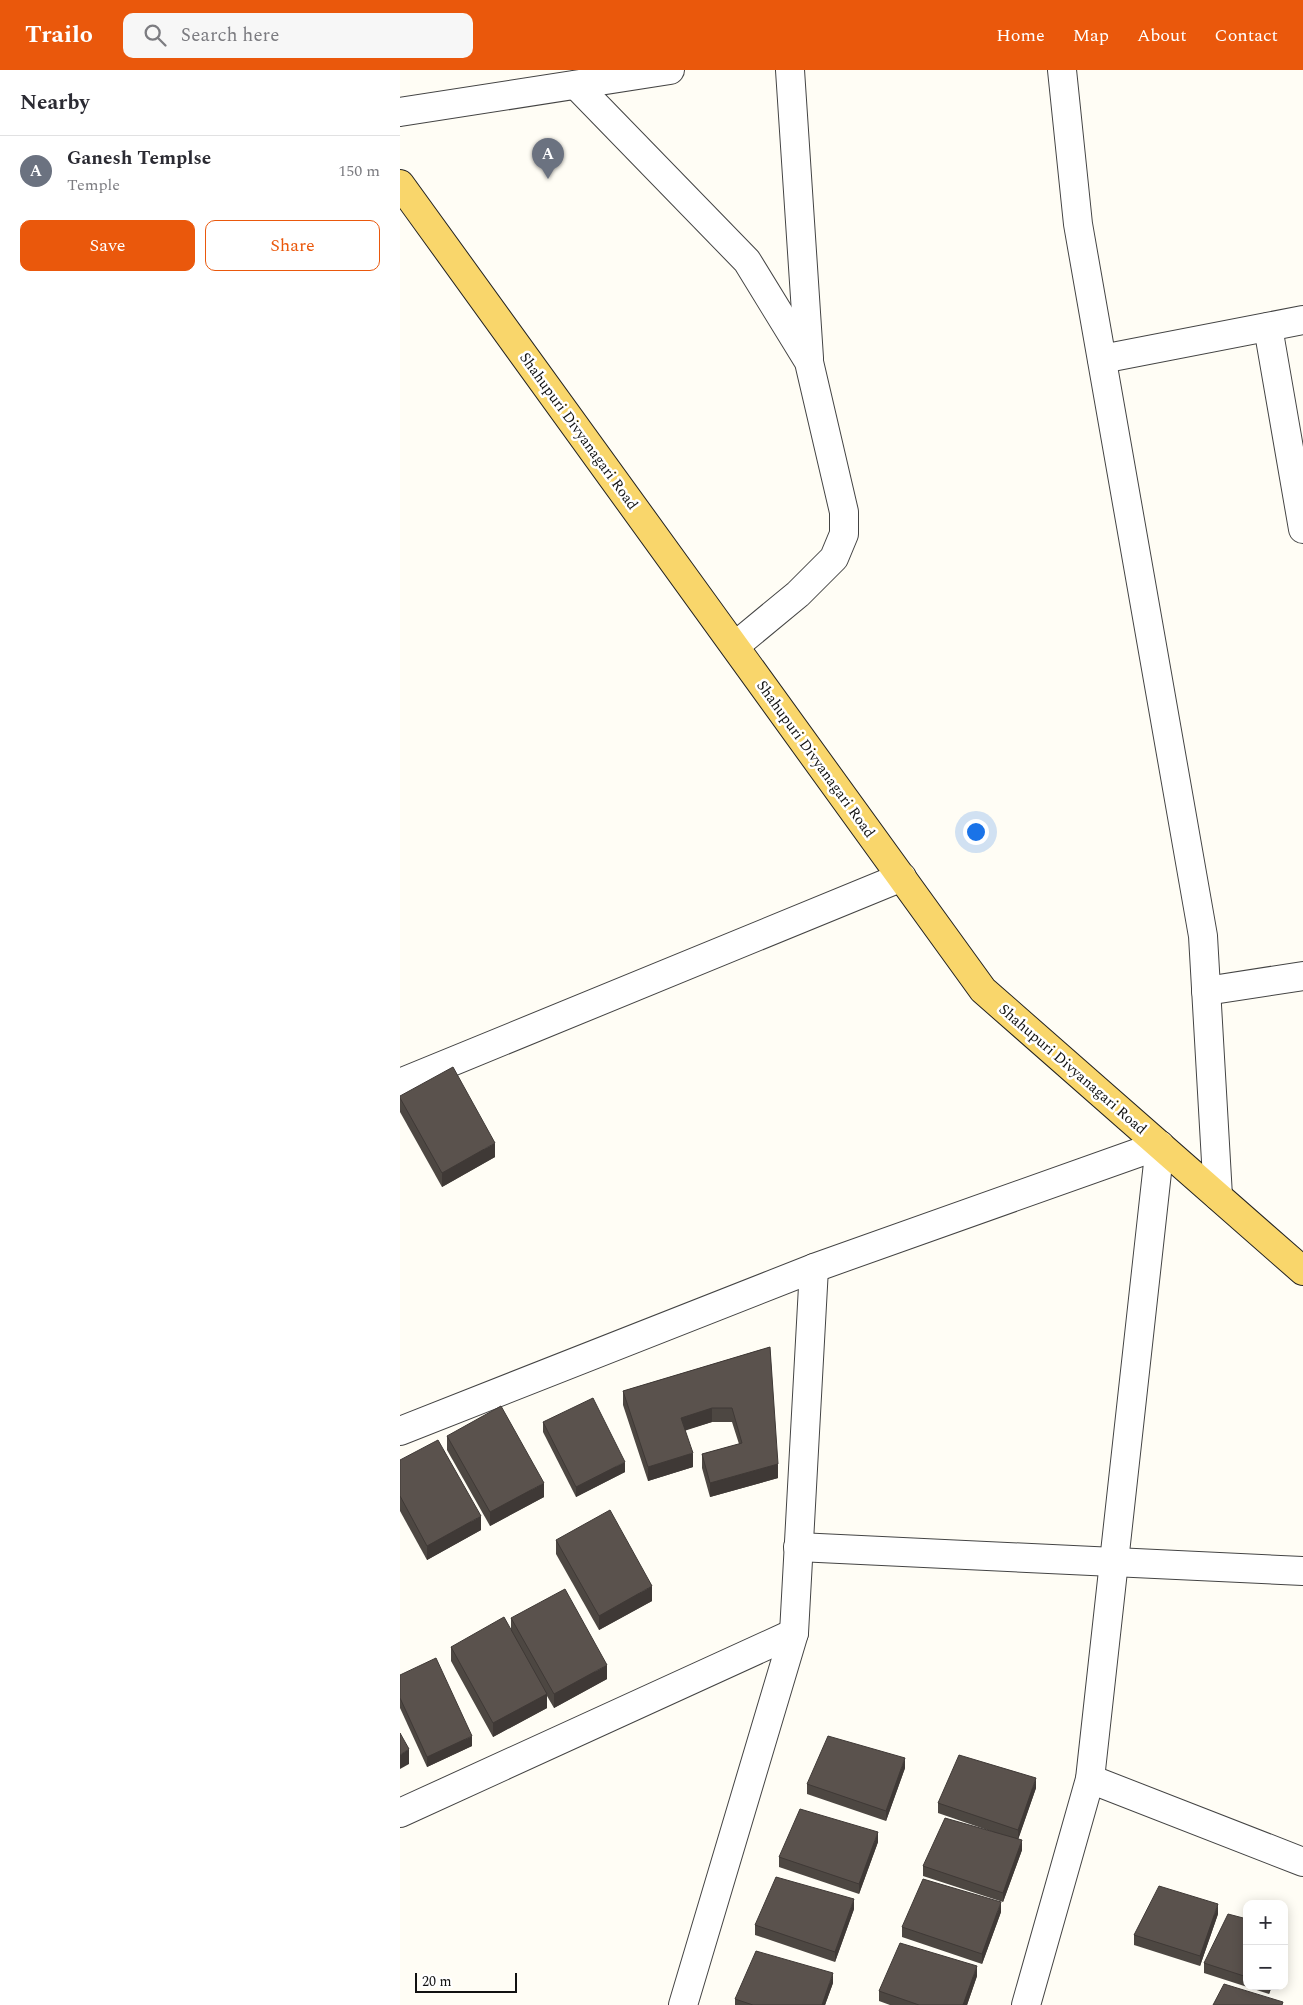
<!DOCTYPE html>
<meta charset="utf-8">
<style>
:root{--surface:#fff;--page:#f7f7f7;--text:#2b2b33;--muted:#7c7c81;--line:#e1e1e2;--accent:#ea580c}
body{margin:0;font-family:Spectral,serif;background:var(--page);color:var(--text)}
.controls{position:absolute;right:15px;bottom:15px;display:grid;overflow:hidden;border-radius:10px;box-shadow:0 2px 12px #0003}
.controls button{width:45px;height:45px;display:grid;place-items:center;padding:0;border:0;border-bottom:1px solid var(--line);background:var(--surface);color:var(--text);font:25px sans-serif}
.scale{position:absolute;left:15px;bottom:12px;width:102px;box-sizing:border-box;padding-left:5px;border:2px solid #111;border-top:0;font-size:14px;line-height:18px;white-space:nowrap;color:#111;-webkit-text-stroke:4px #fff;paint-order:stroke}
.you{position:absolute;left:575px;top:761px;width:18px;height:18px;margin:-12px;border:4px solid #fff;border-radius:50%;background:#1a73e8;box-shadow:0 0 0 8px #1a73e833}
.badge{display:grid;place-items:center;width:32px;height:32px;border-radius:50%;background:var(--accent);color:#fff;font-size:16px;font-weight:700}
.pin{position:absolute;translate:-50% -41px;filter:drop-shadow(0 1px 2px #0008)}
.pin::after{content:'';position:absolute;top:26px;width:18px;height:15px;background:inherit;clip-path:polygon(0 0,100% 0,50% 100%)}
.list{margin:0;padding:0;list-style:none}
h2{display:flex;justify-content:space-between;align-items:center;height:65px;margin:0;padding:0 20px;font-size:21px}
h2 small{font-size:16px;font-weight:400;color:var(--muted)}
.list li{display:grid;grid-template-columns:32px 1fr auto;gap:15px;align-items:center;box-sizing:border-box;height:70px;padding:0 20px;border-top:1px solid var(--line)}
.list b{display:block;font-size:19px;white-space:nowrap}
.list p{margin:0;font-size:16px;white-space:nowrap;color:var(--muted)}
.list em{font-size:16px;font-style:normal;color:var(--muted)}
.actions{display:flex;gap:10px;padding:15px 20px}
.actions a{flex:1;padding:11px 0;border:1px solid var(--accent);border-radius:10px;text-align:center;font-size:18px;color:var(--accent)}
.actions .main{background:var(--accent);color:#fff}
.icon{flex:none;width:28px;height:28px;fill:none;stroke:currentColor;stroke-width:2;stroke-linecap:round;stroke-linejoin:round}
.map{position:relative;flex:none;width:903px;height:1935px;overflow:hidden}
header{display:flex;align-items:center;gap:30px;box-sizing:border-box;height:70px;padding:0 25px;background:var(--accent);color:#fff}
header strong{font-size:24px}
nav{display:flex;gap:28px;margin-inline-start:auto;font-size:18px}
.search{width:350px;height:45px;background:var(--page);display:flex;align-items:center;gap:12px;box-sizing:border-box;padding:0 18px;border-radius:10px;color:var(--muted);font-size:19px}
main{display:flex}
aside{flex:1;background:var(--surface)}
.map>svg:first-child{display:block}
</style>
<header>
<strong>Trailo</strong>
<div class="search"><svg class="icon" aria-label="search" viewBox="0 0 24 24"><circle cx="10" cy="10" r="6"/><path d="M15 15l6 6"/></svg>Search here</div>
<nav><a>Home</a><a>Map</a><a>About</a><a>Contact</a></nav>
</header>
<main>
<aside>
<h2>Nearby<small></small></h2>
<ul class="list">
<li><span class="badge" style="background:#6b7280">A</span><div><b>Ganesh Templse</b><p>Temple</p></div><em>150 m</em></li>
</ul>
<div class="actions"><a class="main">Save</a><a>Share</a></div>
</aside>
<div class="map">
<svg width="903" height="1935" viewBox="0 0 903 1935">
<rect width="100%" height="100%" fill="#fffdf5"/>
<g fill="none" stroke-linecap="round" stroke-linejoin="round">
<g stroke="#444" stroke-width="30">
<g id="minor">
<path d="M390 0 409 288"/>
<path d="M662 0 678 154 803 866 818 1126"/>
<path d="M176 15 347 191 409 292 444 442V464L434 488 398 524 335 576"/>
<path d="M0 42 270 0"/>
<path d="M868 257 903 459"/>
<path d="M702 289 903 250"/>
<path d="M806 921 903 906"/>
<path d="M0 1013 502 807"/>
<path d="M0 1361 414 1198 760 1075 690 1709 626 1935"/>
<path d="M398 1477 903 1501"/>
<path d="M690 1709 903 1792"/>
<path d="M0 1743 394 1563"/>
<path d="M283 1935 394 1563 414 1198"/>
</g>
</g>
<g stroke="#222" stroke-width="30">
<path id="major" d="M0 114 583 920 903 1201"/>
</g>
<use href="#minor" stroke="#fff" stroke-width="28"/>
<use href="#major" stroke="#f9d66b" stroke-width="28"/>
</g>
<g fill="#4d4742">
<path d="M0 1026 95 1087 42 1117 0 1042Z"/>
<path d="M370 1277 378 1408 310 1427 302 1398V1384L339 1374 332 1352H312L285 1360 293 1397 248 1411 223 1335V1321Z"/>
<path d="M143 1352 225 1402 176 1427 143 1362Z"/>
<path d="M47 1366 144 1427 90 1456 47 1380Z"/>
<path d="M0 1390 81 1460 27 1490 0 1441Z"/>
<path d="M156 1470 252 1531 199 1560 156 1484Z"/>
<path d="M111 1548 207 1609 154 1638 147 1626V1638L93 1667 51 1591V1577L111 1560Z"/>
<path d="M0 1605 72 1676 27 1697 0 1638Z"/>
<path d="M505 1698 486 1751 407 1724V1714Z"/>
<path d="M636 1718 618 1769 622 1780 603 1832 523 1806V1796L593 1762 538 1743V1733Z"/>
<path d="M478 1772 459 1824 379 1797V1787Z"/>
<path d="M454 1839 435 1892 355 1865V1855Z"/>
<path d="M601 1842 582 1894 502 1867V1857Z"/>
<path d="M818 1844 800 1896 734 1875V1865Z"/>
<path d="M847 1849V1916H872L869 1924 804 1903V1893Z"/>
<path d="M577 1906 567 1935H490L479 1931V1921Z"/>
<path d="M433 1913 425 1935H335V1929Z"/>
</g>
<g fill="#3f3936">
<path d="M95 1073V1087L42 1117V1103Z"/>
<path d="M312 1338V1352L281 1362V1348Z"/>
<path d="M293 1383V1397L248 1411V1397Z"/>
<path d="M225 1392V1402L176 1427V1417Z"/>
<path d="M378 1394V1408L310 1427V1413Z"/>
<path d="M144 1413V1427L90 1456V1442Z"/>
<path d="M81 1446V1460L27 1490V1476Z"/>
<path d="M252 1516V1531L199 1560V1546Z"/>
<path d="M207 1595V1609L154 1638V1624Z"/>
<path d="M147 1624V1638L93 1667V1653Z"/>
<path d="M72 1666V1676L27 1697V1687Z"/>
<path d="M9 1679V1694L0 1699V1685Z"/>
<path d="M505 1688V1698L486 1751V1741Z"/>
<path d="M636 1708V1718L618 1770V1760Z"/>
<path d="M478 1762V1772L459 1824V1814Z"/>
<path d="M622 1770V1780L603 1832V1823Z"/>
<path d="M454 1829V1839L435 1892V1882Z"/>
<path d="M601 1832V1842L582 1894V1884Z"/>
<path d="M818 1834V1844L800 1896V1886Z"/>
<path d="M887 1861V1871L884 1880V1871Z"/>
<path d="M577 1896V1906L567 1935H563Z"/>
<path d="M433 1903V1913L425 1935H422Z"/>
<path d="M869 1916H872L869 1924Z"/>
</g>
<g fill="#5a524d" stroke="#3f3936">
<path d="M53 997 95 1073 42 1103 0 1028V1026Z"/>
<path d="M370 1277 378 1394 310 1413 302 1384 342 1373 332 1338H312L281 1348 293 1383 248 1397 223 1321Z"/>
<path d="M193 1328 225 1392 176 1417 143 1352Z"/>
<path d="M101 1336 144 1413 90 1442 47 1366Z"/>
<path d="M38 1370 81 1446 27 1476 0 1426V1390Z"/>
<path d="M210 1440 252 1516 199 1546 156 1470Z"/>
<path d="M165 1519 207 1595 154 1624 111 1548Z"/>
<path d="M104 1547 147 1624 93 1653 51 1577Z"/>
<path d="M36 1588 72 1666 27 1687 0 1628V1605Z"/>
<path d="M0 1663 9 1679 0 1685Z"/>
<path d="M428 1666 505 1688 486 1741 407 1714Z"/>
<path d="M559 1685 636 1708 618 1760 538 1733Z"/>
<path d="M400 1739 478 1762 459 1814 379 1787Z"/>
<path d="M545 1748 622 1770 603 1823 523 1796Z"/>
<path d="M376 1807 454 1829 435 1882 355 1855Z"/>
<path d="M523 1809 601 1832 582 1884 502 1857Z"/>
<path d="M759 1816 818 1834 800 1886 734 1865Z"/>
<path d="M828 1844 847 1849V1907L804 1893Z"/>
<path d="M884 1860 887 1861 884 1871Z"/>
<path d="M500 1873 577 1896 563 1935H519L479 1921Z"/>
<path d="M356 1881 433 1903 422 1935H353L335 1929Z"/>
<path d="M824 1914 883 1932 882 1935H813Z"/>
</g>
<g text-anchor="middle" stroke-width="5" stroke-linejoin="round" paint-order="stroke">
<g font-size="15" fill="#111" stroke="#fff">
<text transform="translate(179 361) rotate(54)" y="5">Shahupuri Divyanagari Road</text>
<text transform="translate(416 689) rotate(54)" y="5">Shahupuri Divyanagari Road</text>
<text transform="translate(673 999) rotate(41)" y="5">Shahupuri Divyanagari Road</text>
</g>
</g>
</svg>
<div class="controls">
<button>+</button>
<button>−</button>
</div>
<div class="scale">20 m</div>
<div class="you"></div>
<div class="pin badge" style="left:148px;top:109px;background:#6b7280">A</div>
</div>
</main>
